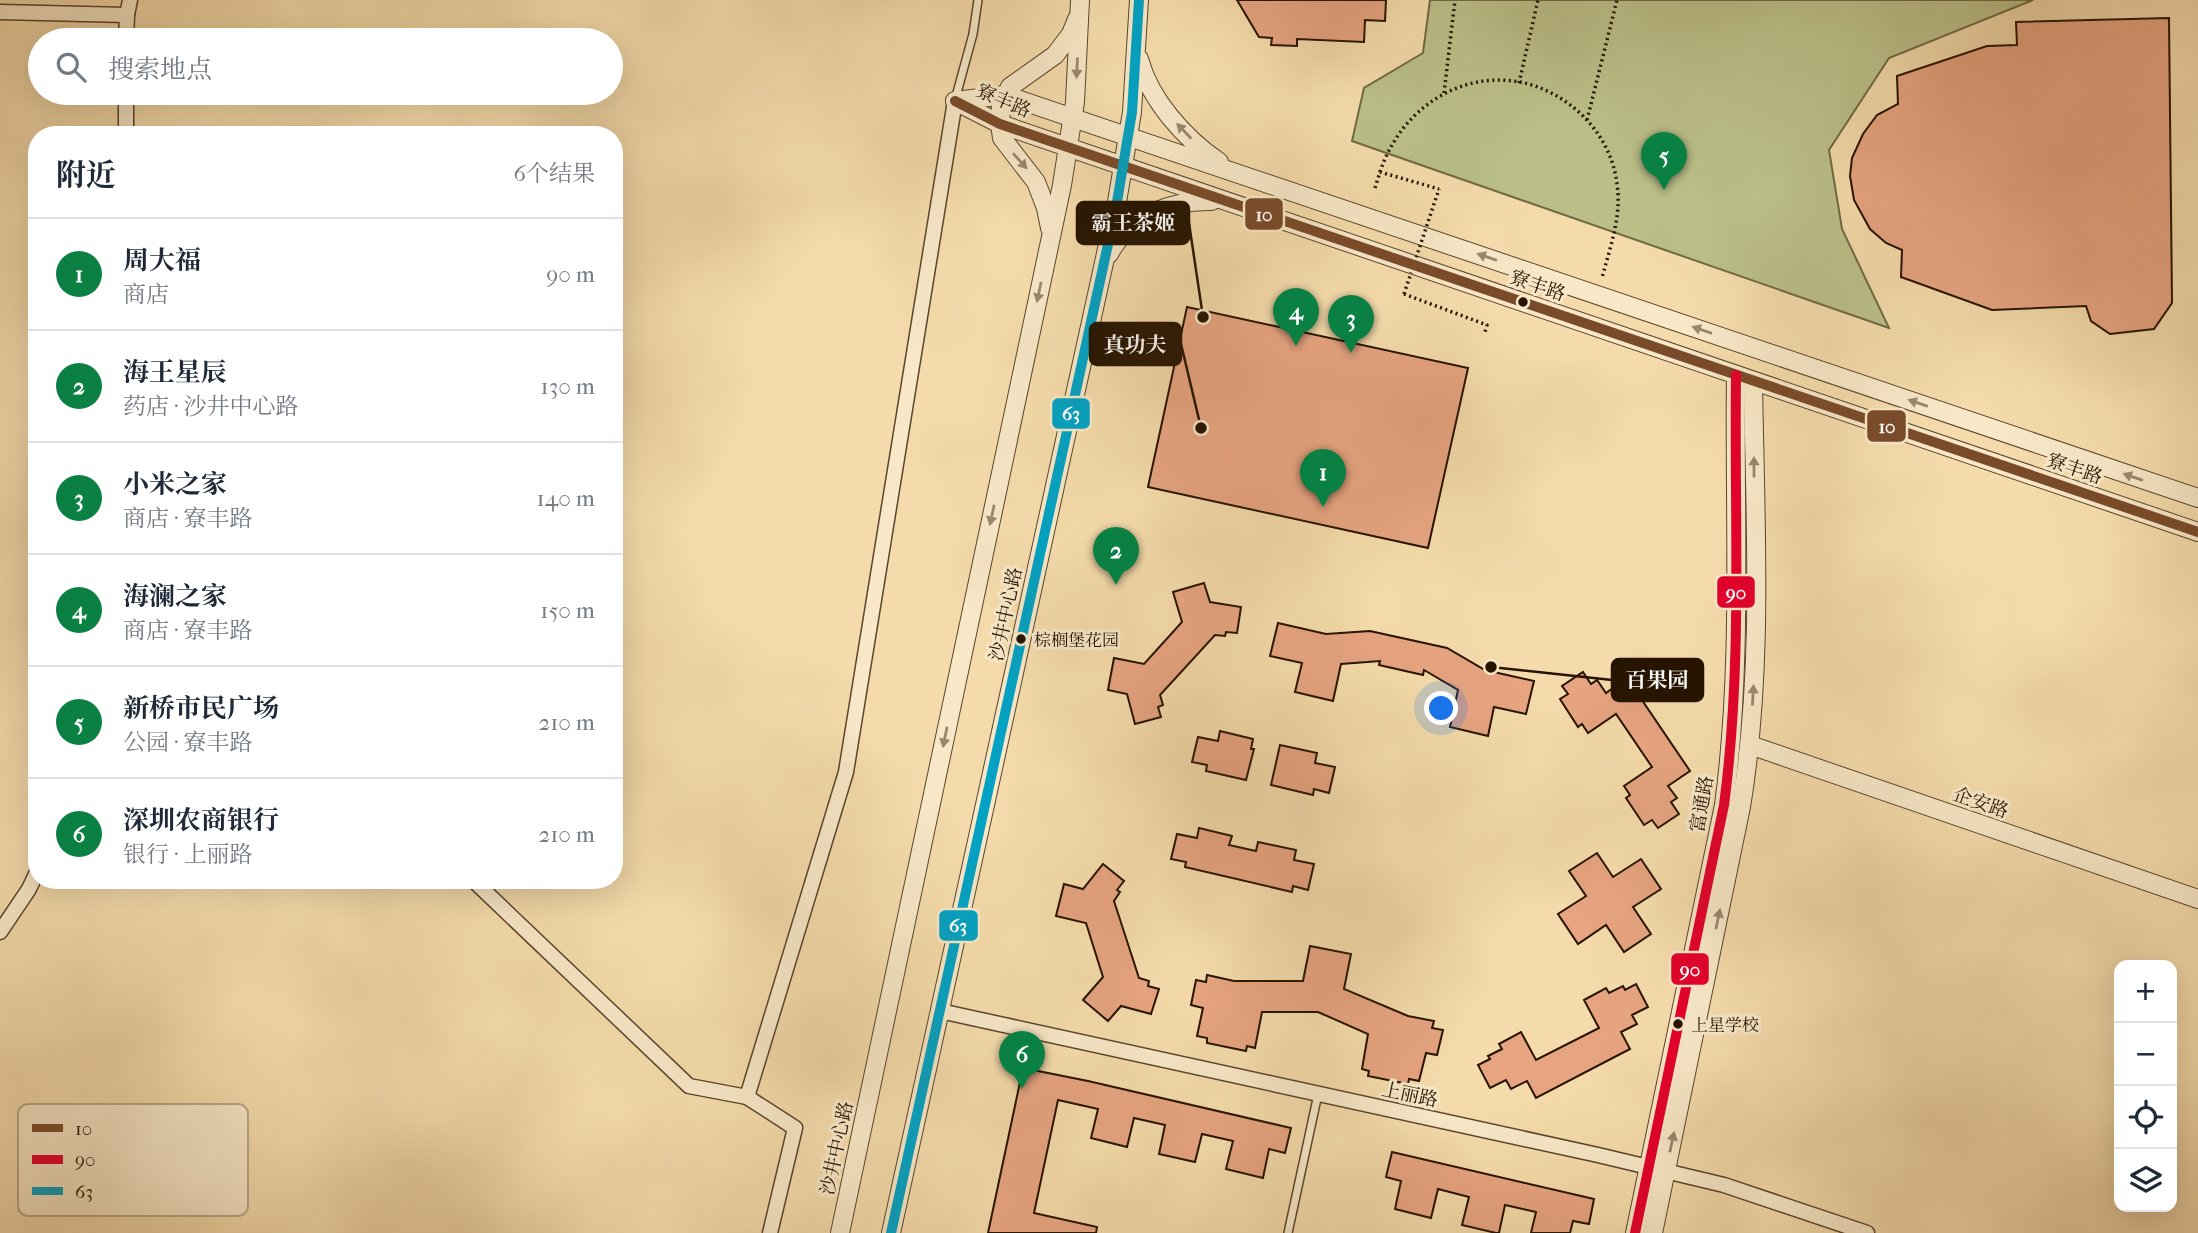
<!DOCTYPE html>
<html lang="zh">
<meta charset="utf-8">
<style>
:root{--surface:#fff;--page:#f2f2f3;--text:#1f2937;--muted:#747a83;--line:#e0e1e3;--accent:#0b8043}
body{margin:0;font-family:"IM FELL French Canon","Noto Serif SC",serif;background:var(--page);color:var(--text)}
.controls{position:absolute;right:21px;bottom:21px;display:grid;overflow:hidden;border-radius:14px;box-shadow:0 7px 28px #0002}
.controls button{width:63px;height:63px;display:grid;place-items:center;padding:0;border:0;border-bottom:2px solid var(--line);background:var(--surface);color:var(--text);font:35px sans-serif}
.you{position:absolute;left:1442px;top:709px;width:24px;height:24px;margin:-18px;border:5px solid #fff;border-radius:50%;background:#1a73e8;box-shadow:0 0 0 10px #1a73e833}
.badge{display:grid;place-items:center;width:46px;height:46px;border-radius:50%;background:var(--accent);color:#fff;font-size:23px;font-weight:700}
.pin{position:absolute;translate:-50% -58px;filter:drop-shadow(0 2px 4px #0008)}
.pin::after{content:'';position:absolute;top:37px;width:24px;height:21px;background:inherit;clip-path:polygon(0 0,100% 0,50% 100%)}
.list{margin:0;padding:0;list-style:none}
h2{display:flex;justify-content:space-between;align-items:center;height:91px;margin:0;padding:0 28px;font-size:30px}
h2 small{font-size:23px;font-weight:400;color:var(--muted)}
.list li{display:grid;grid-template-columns:46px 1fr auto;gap:21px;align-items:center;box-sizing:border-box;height:112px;padding:0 28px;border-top:2px solid var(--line)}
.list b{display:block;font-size:26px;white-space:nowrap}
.list p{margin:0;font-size:23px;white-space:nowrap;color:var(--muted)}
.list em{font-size:23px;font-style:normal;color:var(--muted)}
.icon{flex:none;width:38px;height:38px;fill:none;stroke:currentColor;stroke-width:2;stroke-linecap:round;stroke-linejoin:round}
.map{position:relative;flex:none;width:2198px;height:1233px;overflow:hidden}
.search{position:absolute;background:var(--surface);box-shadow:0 7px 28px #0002;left:28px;top:28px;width:595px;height:77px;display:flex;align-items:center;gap:18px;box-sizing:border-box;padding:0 24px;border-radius:38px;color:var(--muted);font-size:26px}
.panel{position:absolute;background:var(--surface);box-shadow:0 7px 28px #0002;left:28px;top:126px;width:595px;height:763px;border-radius:28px}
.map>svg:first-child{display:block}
</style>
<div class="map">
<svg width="2198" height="1233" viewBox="0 0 2198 1233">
<rect width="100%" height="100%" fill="#f5dbab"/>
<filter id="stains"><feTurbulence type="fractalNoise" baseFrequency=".00286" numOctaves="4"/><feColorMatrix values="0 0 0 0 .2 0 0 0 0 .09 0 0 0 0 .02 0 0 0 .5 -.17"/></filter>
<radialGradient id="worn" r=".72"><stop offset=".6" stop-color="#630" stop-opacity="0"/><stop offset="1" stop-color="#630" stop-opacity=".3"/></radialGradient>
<path fill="#bbc089" stroke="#706a44" stroke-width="2" d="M1430 0H2033L1889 58 1829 150 1842 229 1889 328 1352 141 1364 88 1423 53Z"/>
<g fill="#e7a481" stroke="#251300" stroke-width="2">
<path d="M1237 0H1386L1385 21 1365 20 1364 42 1297 39V46L1271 45 1272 38 1259 37Z"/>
<path d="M2169 18 2172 303 2154 329 2110 334 2091 321 2086 306 1992 310 1901 277 1902 250 1886 243 1870 229 1854 200 1850 176 1852 158 1863 134 1877 115 1898 104 1897 76 1987 46 2017 45 2016 22Z"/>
<path d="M1187 307 1468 368 1428 548 1148 487Z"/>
<path d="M1204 583 1210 602 1241 607 1237 633 1226 632 1225 636 1215 635 1160 695 1163 705 1158 707 1161 717 1135 724 1127 694 1108 690 1114 658 1144 664 1182 622 1173 592Z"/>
<path d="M1278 623 1326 634 1370 631 1447 648 1485 670 1534 681 1526 714 1494 707 1488 736 1450 727 1458 690 1424 670 1423 675 1379 665 1380 661 1341 664 1333 701 1295 692 1302 663 1270 656Z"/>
<path d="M1583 672 1591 684 1597 680 1606 693 1627 678 1690 771 1668 786 1677 798 1671 802 1679 814 1658 828 1652 820 1644 825 1626 798 1630 795 1624 786 1652 767 1616 714 1588 733 1582 724 1578 727 1560 699 1568 694 1562 686Z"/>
<path d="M1220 731 1253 739 1251 749H1254L1246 780 1206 771 1207 765 1192 762 1198 737 1218 741Z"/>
<path d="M1280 745 1317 753 1315 763 1335 767 1329 793 1314 789 1313 795 1271 785Z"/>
<path d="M1199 828 1232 836 1229 845 1256 851 1258 842 1296 850 1294 860 1314 864 1308 890 1293 886 1292 892 1185 867 1186 862 1171 859 1177 834 1197 838Z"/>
<path d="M1597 853 1613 877 1641 859 1661 889 1633 907 1651 934 1624 952 1606 925 1578 944 1558 914 1586 896 1569 871Z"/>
<path d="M1103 864 1124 881 1117 890 1120 892 1114 901 1139 978 1149 981 1148 986 1159 989 1151 1014 1121 1006 1108 1021 1083 1000 1103 977 1086 923 1056 916 1064 884 1083 889Z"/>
<path d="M1310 946 1351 954 1344 989 1408 1016 1434 1021 1432 1028 1443 1030 1437 1055 1426 1053 1419 1081 1409 1079 1408 1084 1368 1076 1369 1071 1362 1069 1368 1034 1318 1012H1262L1255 1048 1247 1046 1246 1051 1207 1043V1038L1197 1036 1203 1008 1191 1005 1196 980 1206 982 1207 975 1234 981H1303Z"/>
<path d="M1636 984 1648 1007 1632 1015 1637 1024 1621 1032 1630 1049 1536 1098 1527 1081 1511 1089 1506 1080 1490 1088 1478 1065 1490 1059 1488 1056 1502 1049 1499 1044 1521 1032 1536 1060 1599 1028 1584 1000 1606 988 1609 993 1623 986 1625 990Z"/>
<path d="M1023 1068 1088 1081 1291 1128 1285 1153 1269 1149 1263 1178 1226 1169 1233 1141 1202 1134 1195 1162 1159 1154 1165 1125 1134 1118 1127 1147 1091 1138 1098 1109 1058 1100 1034 1213 1097 1227 1096 1233H988Z"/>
<path d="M1392 1152 1594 1199 1589 1224 1573 1221 1570 1233H1531L1536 1212 1505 1205 1499 1233H1496L1462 1225 1469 1197 1438 1189 1431 1218 1395 1209 1401 1181 1386 1177Z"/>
</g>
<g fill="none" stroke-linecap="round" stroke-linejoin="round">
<g stroke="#59452b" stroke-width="10">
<g id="service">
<path d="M955 100 973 34 978 0"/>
<path d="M1288 1233 1318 1094"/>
</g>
</g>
<g stroke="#59452b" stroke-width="17">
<g id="minor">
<path d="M0 12 127 15"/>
<path d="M126 40 127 15 130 0"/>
<path d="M126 93V135"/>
<path d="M473 880 689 1086 747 1097 795 1128 770 1233"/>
<path d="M0 932 29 889 37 872"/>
<path d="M940 1011 1598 1155 1724 1185 1867 1233"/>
<path d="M747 1097 846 772 955 101"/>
</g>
</g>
<g stroke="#59452b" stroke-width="20">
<g id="tertiary">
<path d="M1139 59C1150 100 1184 138 1219 162"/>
<path d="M955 101 1000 124 2198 532"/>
<path d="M955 101 1005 95 2198 498"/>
<path d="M1050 228 1046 208 1036 182 1002 138 1000 124 1001 107 1010 87 1055 55 1071 34 1077 19"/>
<path d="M1109 254C1129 216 1171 200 1212 201"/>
<path d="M1750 745 2198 899"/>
<path d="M840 1233 1062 185 1075 102 1080 0"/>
<path d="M891 1233 1116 208 1132 112 1139 0"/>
<path d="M1635 1233 1724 805C1743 662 1734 518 1736 375"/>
<path d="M1653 1233 1741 807C1764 667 1755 522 1753 381"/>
</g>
</g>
<g stroke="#251300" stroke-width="3.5" stroke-dasharray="2 3.5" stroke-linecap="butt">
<path d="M1519 83 1538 0"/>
<path d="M1444 93 1455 0"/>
<path d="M1587 120 1617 0"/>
<path d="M1380 172C1409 84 1510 48 1581 114 1600 132 1614 157 1617 184 1622 216 1610 247 1602 278"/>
<path d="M1375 188 1380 172 1439 189"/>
<path d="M1404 294 1487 325 1485 332"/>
</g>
<use href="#service" stroke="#f8e8c8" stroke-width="7"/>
<use href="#minor" stroke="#f8e8c8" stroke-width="14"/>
<use href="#tertiary" stroke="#f8e8c8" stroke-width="18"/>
<path stroke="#251300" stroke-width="3.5" stroke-dasharray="2 3.5" stroke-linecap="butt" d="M1404 294 1439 189"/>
<g stroke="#f8e8c8" stroke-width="16">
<path id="bus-1" d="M955 101 1000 124 2198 532"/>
</g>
<g stroke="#f8e8c8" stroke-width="16">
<path id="bus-2" d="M1635 1233 1724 805C1743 662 1734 518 1736 375"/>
</g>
<g stroke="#f8e8c8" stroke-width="16">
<path id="bus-3" d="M891 1233 1116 208 1132 112 1139 0"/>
</g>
<use href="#bus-1" stroke="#7a4b2a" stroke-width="10"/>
<use href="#bus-2" stroke="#e4002b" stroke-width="10"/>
<use href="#bus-3" stroke="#02a2c4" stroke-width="10"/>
</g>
<defs><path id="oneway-solid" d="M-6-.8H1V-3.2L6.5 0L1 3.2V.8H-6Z" transform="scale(1.75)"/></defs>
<g fill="#99886e">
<use href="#oneway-solid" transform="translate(1077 68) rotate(93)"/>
<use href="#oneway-solid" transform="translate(1184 131) rotate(-134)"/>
<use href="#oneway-solid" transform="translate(1020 161) rotate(48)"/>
<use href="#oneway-solid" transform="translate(1487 257) rotate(-161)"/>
<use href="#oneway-solid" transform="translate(1039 292) rotate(102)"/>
<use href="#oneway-solid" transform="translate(1702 330) rotate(-161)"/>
<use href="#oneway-solid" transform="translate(1918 403) rotate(-161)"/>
<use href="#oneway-solid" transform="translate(1754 467) rotate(-90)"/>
<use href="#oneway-solid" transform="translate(2133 477) rotate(-161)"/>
<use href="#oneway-solid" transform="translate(992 515) rotate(102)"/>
<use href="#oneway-solid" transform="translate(1753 695) rotate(-87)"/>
<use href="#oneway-solid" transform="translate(945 737) rotate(102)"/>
<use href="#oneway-solid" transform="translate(1718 919) rotate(-78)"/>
<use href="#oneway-solid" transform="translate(1672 1142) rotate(-78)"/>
</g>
<g fill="#251300" stroke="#f8e8c8" stroke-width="2.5">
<circle cx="1523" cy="302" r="6"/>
<circle cx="1021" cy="639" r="6"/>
<circle cx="1678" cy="1024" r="6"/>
</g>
<g text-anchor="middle" stroke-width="6" stroke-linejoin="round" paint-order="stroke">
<g font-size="17" fill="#251300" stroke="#f8e8c8" text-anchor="start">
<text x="1034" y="646">棕榈堡花园</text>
<text x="1691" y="1031">上星学校</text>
</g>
<g font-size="19" fill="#251300" stroke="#f8e8c8">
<text transform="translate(1004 100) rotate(23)" y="7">寮丰路</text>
<text transform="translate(1538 285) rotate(19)" y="7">寮丰路</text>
<text transform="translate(2075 468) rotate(19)" y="7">寮丰路</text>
<text transform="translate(1005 614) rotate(-78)" y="7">沙井中心路</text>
<text transform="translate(1981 802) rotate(19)" y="7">企安路</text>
<text transform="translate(1701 804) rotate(-80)" y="7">富通路</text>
<text transform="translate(1410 1094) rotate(12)" y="7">上丽路</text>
<text transform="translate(836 1148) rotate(-78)" y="7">沙井中心路</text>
</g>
</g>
<rect x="18" y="1104" width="230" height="112" rx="10" fill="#f8e8c8" stroke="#b9a88c" stroke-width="2"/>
<rect x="32" y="1124" width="31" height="8" fill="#7a4b2a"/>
<rect x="32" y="1155" width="31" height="9" fill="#e4002b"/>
<rect x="32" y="1187" width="31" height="8" fill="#02a2c4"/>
<g font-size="19" fill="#251300">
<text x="75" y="1135">10</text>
<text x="75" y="1166">90</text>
<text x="75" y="1198">63</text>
</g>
<path fill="none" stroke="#251300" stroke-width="2.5" d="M1203 317L1189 223M1201 428L1181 344M1491 667L1612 680"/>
<g fill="#251300" stroke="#f8e8c8" stroke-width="2.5">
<circle cx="1203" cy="317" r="7"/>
<circle cx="1201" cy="428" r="7"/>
<circle cx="1491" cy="667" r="7"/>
</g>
<g fill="#251300" stroke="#251300" stroke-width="2.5">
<rect x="1077" y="202" width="112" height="42" rx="7"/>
<rect x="1090" y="323" width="91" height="42" rx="7"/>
<rect x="1612" y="659" width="91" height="42" rx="7"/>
</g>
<g font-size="21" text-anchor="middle" font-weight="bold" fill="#fff">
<text x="1133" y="230">霸王茶姬</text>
<text x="1135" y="352">真功夫</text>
<text x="1657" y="687">百果园</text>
</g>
<g stroke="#f8e8c8" stroke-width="2.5">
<rect x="1244" y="197" width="40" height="34" rx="7" fill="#7a4b2a"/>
<rect x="1051" y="397" width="40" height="33" rx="7" fill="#02a2c4"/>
<rect x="1866" y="409" width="41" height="34" rx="7" fill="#7a4b2a"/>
<rect x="1716" y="575" width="40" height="34" rx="7" fill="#e4002b"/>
<rect x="938" y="909" width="41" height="33" rx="7" fill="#02a2c4"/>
<rect x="1670" y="952" width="40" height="34" rx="7" fill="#e4002b"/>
</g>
<g font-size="19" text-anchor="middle" font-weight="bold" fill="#fff">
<text x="1264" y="221">10</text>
<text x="1071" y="420">63</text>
<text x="1887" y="433">10</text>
<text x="1736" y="599">90</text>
<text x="958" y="932">63</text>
<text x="1690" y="976">90</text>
</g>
<rect width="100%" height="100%" filter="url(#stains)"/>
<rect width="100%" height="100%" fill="url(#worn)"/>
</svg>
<div class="controls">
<button>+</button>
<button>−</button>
<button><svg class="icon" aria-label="locate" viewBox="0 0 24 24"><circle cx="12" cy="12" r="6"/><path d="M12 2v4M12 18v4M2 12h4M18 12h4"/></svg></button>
<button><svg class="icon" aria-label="layers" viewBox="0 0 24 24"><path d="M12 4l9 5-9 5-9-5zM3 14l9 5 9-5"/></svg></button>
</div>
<div class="you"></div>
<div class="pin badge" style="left:1323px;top:507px">1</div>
<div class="pin badge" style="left:1116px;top:585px">2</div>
<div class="pin badge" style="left:1351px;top:353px">3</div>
<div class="pin badge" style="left:1296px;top:346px">4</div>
<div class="pin badge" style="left:1664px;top:190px">5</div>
<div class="pin badge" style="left:1022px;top:1089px">6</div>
<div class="search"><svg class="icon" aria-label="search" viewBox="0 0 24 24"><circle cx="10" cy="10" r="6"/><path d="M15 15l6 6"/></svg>搜索地点</div>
<section class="panel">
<h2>附近<small>6个结果</small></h2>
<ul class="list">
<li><span class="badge">1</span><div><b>周大福</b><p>商店</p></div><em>90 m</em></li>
<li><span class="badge">2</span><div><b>海王星辰</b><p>药店 · 沙井中心路</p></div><em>130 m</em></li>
<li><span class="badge">3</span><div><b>小米之家</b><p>商店 · 寮丰路</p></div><em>140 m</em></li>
<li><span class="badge">4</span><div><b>海澜之家</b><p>商店 · 寮丰路</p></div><em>150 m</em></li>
<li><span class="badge">5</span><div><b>新桥市民广场</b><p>公园 · 寮丰路</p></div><em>210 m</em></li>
<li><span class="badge">6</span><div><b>深圳农商银行</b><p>银行 · 上丽路</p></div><em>210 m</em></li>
</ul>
</section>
</div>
